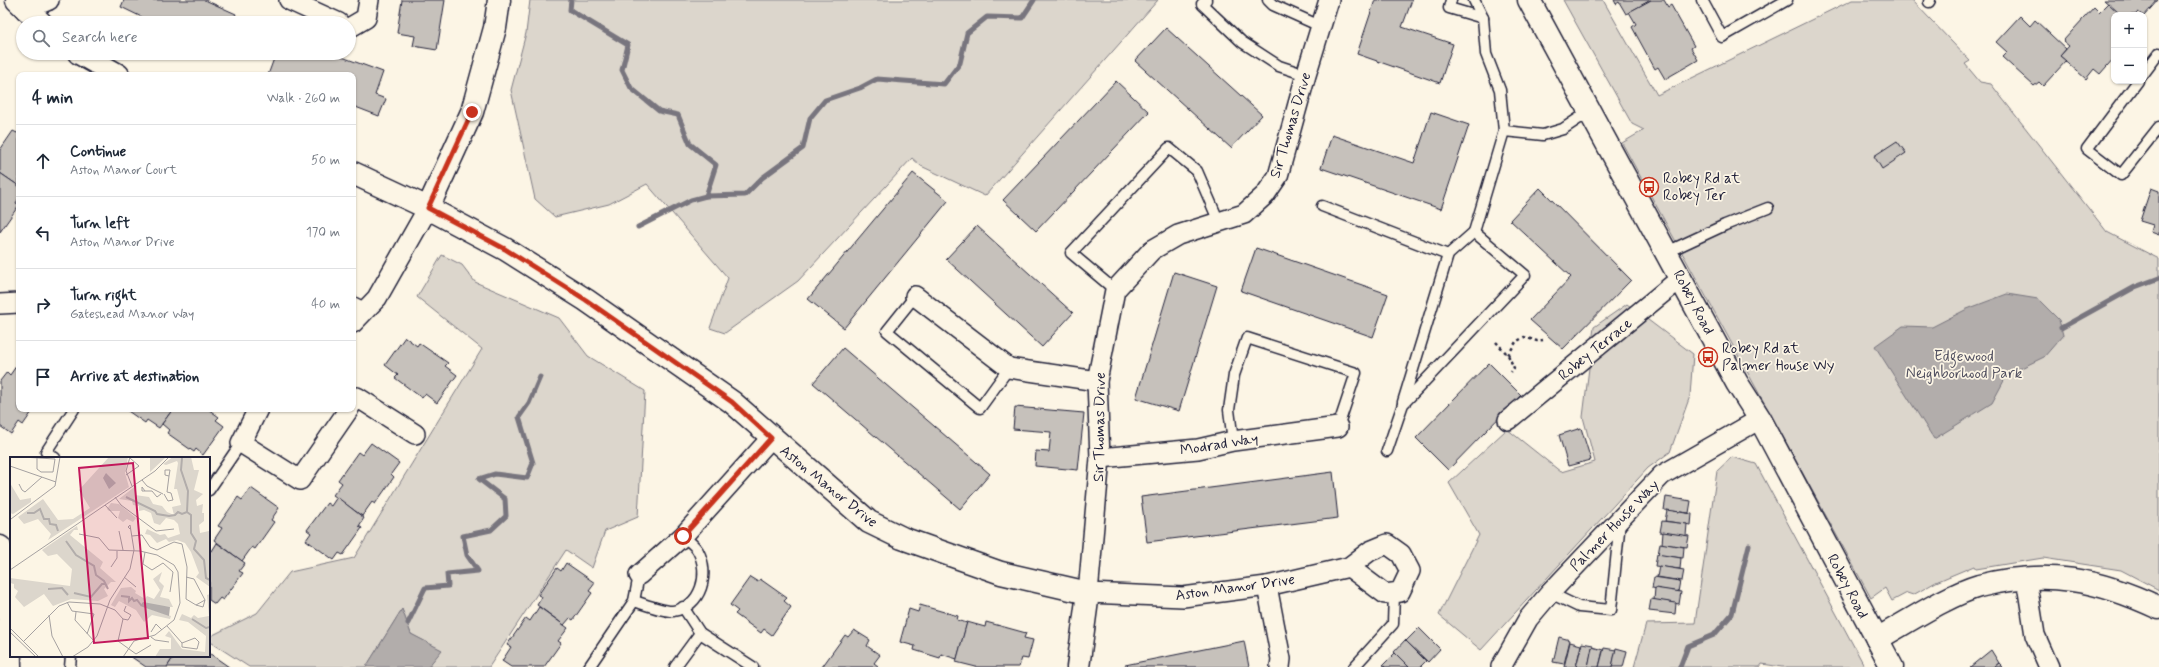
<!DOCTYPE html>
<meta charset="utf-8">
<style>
:root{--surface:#fff;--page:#f6f6f7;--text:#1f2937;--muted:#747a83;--line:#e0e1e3}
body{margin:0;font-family:Mynerve,sans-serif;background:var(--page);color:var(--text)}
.controls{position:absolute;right:12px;top:12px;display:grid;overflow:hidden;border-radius:8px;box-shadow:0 1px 3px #0004}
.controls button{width:36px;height:36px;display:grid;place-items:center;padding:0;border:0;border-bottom:1px solid var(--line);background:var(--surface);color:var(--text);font:20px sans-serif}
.stop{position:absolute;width:12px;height:12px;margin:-9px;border:3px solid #c8321e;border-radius:50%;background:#fff}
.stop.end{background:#c8321e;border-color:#fff;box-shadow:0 1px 4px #0008}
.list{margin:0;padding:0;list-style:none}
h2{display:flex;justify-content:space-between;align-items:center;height:52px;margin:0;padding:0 16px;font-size:17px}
h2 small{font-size:13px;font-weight:400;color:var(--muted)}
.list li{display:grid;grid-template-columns:26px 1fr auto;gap:12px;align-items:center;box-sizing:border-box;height:72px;padding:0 16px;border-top:1px solid var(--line)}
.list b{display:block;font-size:15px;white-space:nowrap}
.list p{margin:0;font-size:13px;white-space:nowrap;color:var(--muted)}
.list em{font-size:13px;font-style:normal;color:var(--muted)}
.icon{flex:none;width:22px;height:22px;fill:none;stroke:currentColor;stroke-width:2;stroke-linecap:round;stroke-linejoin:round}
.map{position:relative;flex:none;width:2159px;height:667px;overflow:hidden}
.search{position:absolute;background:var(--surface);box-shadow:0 1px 3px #0004;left:16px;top:16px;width:340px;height:44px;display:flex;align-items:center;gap:10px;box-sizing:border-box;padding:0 14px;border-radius:22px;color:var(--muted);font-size:15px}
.panel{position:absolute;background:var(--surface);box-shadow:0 1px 3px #0004;left:16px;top:72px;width:340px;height:340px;border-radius:8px}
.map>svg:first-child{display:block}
</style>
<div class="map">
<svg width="2159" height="667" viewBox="0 0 2159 667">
<rect width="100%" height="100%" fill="#fcf5e5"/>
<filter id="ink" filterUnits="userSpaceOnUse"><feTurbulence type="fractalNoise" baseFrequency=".025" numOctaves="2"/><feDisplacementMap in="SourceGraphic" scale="8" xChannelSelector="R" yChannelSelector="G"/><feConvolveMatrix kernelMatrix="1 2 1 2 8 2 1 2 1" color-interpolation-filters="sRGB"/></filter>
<g filter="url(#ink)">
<g fill="#dcd6cc" stroke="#7f7c84">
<path d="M530 0H1158L985 196 921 166 912 158 798 281 725 333 710 328 728 278 647 184 609 204 555 217 535 199 511 90 526 33Z"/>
<path d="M1563 0H1603L1657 95 1852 0H1912L1970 61 1965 64 1980 82 1991 84 2107 232 2159 259V590L2121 570 2043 558 1976 569 1974 566 1936 582 1913 595 1907 593 1892 601 1885 588 1871 598 1622 143 1644 130 1632 124Z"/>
<path d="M442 255 462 265 475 282 559 318 588 356 645 391 638 517 605 531 592 568 566 550 489 667H428L441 650 411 634 402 609 366 667H249L209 641V637L257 613 290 572 354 558 482 349 417 297Z"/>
<path d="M1627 304 1693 354 1690 396 1670 452 1648 468 1481 650 1439 615 1479 535 1449 483 1507 429 1561 472 1595 462 1583 417 1594 327Z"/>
<path d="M1732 457 1756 464 1865 667H1782L1762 664 1760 667H1634L1646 624 1695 623 1717 471Z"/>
</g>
<g fill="#b2adab" stroke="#78757e">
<path d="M2007 294 2038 299 2059 320 2063 335 2044 357 2007 375 1992 403 1934 439 1875 346 1903 326 1932 327 1967 309Z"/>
<path d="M402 609 411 634 442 650 428 667H366Z"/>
</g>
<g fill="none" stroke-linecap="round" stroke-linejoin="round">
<g stroke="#78757e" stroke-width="5">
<path d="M571 0 570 10 628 45 622 70 631 88 659 111 678 115 690 144 716 165 706 196"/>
<path d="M638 227 691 200 706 196 745 195 762 178 803 148 810 118 825 100 860 88 877 79 944 84 960 63 967 33 987 17 1022 18 1034 0"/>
<path d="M2061 328 2135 287 2159 278"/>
<path d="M408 623 425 588 448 586 447 574 478 571 467 555 463 536 491 530 506 516 505 499 479 479 495 474 527 478 533 463 519 417 529 403 540 377"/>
<path d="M1680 667 1688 646 1714 635 1732 614 1749 545"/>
</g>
</g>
<g fill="#c6c1bb" stroke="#22223b">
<path d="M124 0H205L236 14 232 23H154L121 7Z"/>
<path d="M402 0H445L437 50 413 46 415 36 397 33Z"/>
<path d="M1375 0H1412L1402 27 1453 44 1440 83 1357 54Z"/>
<path d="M1614 0H1651L1626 14 1619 2 1616 4Z"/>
<path d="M1651 0H1664L1668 7 1671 5 1694 46 1691 48 1698 60 1665 79 1658 67 1655 69 1632 27 1636 24 1629 12Z"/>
<path d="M2104 0H2158L2144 16 2138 12 2135 15H2121Z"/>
<path d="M2108 3 2121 15H2114V58L2100 74 2094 69 2086 79 2060 56 2069 46 2063 41 2094 7 2099 12Z"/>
<path d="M2020 16 2030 26 2035 20 2066 49 2060 56 2066 61 2043 86 2039 82 2034 86 2002 57 2007 52 1996 42Z"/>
<path d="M1166 28 1262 115 1231 148 1135 61Z"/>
<path d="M219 53H230L228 57Z"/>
<path d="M276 53 286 56 287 53H331L383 72 375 95 386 99 379 116 353 106V75H268Z"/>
<path d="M1116 81 1149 112 1036 231 1003 200Z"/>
<path d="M1431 112 1469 125 1441 209 1321 168 1332 135 1414 163Z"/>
<path d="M13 131 17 133 19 131V186L0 173V150Z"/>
<path d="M1897 141 1906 153 1882 169 1874 156Z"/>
<path d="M0 173 19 186V198L16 203 19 205 0 232Z"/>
<path d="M913 173 948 201 844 328 808 299Z"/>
<path d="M1540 188 1631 280 1563 349 1530 320 1571 277 1510 220Z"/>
<path d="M2151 188 2159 191V235L2151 232 2153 225 2140 221Z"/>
<path d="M977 226 1073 313 1042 347 946 259Z"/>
<path d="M1256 248 1388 294 1373 337 1241 291Z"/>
<path d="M1174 272 1217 286 1179 411 1136 398Z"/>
<path d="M405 337 417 346 419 343 448 363 445 366 457 375 437 403 425 394 422 398 395 378 398 375 385 365Z"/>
<path d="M843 348 990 474 960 509 813 383Z"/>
<path d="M19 362V409H34L23 425 19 422 11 434 0 426V381L7 372 10 375Z"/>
<path d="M1489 363 1521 395 1448 470 1416 438Z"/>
<path d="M1015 407 1084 413 1078 470 1035 466 1036 451 1049 452 1051 432 1013 429Z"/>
<path d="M125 409H173L159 428 147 420 145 423Z"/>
<path d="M173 409H208L219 417 216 420 224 426 203 455 196 449 194 452 167 433 169 430 162 424Z"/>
<path d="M1581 428 1591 460 1568 466 1559 435Z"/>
<path d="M371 443 399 463 391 474 394 477 375 504 372 502 362 516 333 495 342 483 338 480 358 452 362 455Z"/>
<path d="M1333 472 1338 518 1147 542 1141 497Z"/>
<path d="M251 488 279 508 271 520 274 522 255 549 252 547 242 561 214 540 222 528 218 526 238 497 242 500Z"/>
<path d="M337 497 364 518 359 526 362 528 343 555 339 553 334 560 306 540 311 533 307 530 327 503 331 506Z"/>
<path d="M1666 497 1691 501 1689 513 1664 510Z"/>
<path d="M1667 510 1692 514 1691 525 1665 521Z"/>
<path d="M1662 521 1687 524 1686 536 1660 532Z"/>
<path d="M1663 532 1689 536 1687 547 1662 544Z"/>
<path d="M217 543 245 563 239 571 243 573 223 600 220 598 215 604 209 600V549L212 551Z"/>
<path d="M1660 543 1684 547 1683 558 1658 555Z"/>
<path d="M1657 554 1681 558 1680 569 1655 566Z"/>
<path d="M566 563 595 583 589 591 592 593 573 620 570 618 564 625 537 605 542 597 538 595 557 568 561 571Z"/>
<path d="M1659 566 1684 570 1682 581 1657 577Z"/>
<path d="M750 577 758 582 760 579 787 598 784 601 791 607 772 635 764 629 761 633 735 614 738 611 730 605Z"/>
<path d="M1654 577 1680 581 1678 592 1652 588Z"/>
<path d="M1655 588 1681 592 1679 604 1654 600Z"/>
<path d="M1651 599 1676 603 1675 614 1649 611Z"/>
<path d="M920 605 958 616 957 620 967 623 957 659 941 654 940 658 914 650 915 646 900 642 909 609 918 612Z"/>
<path d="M539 607 568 628 558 641 561 643 544 667H511L502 661 511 647 507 645 526 618 530 621Z"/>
<path d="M967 622 985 627 986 622 1026 633 1024 638 1033 640 1028 659 1022 658 1019 667H976L956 662Z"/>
<path d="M1419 628 1440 649 1428 662 1406 641Z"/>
<path d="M854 630 870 640 867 646 880 655 874 663 878 666 877 667H822L845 635 848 637Z"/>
<path d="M1559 637 1570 640 1564 664 1553 662Z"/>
<path d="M1405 640 1426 661 1420 667H1409L1394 652Z"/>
<path d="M1244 641 1249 667H1125V665Z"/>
<path d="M1570 642 1581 645 1576 667H1564Z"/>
<path d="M1582 643 1593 645 1588 667H1576Z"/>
<path d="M1592 647 1603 650 1599 667H1588Z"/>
<path d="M1604 648 1616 650 1612 667H1599Z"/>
<path d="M1616 648 1627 651 1623 667H1612Z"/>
<path d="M1991 650 1999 663 1994 667H1970Z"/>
<path d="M209 653 229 667H167L174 656H209Z"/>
<path d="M1395 653 1409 667H1385L1383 665Z"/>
<path d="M130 656H174L167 667H146Z"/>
<path d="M1999 663 2003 667H1994Z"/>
</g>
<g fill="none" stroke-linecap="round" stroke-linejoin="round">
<g stroke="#22223b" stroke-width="13">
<g id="service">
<path d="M1206 0 1202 4 1242 42 1279 66 1306 75"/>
<path d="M1268 0 1273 5 1320 26"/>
<path d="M1451 0 1449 8 1483 18"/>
<path d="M1702 0 1722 37 1787 0"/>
<path d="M1929 2 1930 0"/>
<path d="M2144 73 2159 53"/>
<path d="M2138 81 2087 149 2121 175 2159 127"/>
<path d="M1504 131 1543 135 1563 129 1590 111"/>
<path d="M1322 206 1448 255"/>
<path d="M1667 252 1725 225 1768 208"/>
<path d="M1115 290 1071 253 1169 148 1197 171 1219 222"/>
<path d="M915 296 887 331 980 408 1009 368"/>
<path d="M353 302 367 309"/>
<path d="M1403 402 1448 255 1474 232"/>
<path d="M1233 441 1229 410 1234 375 1247 338 1356 373 1338 427"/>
<path d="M1387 451 1403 404 1525 275 1474 232 1504 131 1500 90 1486 54 1483 18 1474 0"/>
<path d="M55 458 46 452 74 409"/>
<path d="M209 490 241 443"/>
<path d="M1550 593 1579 607 1611 610 1620 521"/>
<path d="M634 601C644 604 664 612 673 611 702 607 710 573 698 551 695 545 687 540 683 536"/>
<path d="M683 607 700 633 753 667"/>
<path d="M70 667 71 656"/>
<path d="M589 667 634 601 639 575"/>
<path d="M675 667 700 633"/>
<path d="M1354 667 1393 624 1394 593"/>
</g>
</g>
<g stroke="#22223b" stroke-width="22">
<g id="minor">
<path d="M289 0 339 23"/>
<path d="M1329 0 1306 75 1278 176 1265 195 1244 214 1178 235 1152 250 1115 290 1097 381 1100 458 1088 593 1183 597 1267 586 1349 567 1385 594 1400 592 1410 571 1401 554 1387 544 1370 551 1349 567"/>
<path d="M25 10 49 0"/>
<path d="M349 28 366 18 369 0"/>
<path d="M915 296 1009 368 1097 381"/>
<path d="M0 304 19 303"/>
<path d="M353 323 377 298 428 208"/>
<path d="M353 403 357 397 415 434"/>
<path d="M258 409 241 443 300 480 349 409"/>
<path d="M1508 420 1681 278"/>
<path d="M1100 458 1198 449 1233 441 1338 427"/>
<path d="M639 575 683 536 771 438"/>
<path d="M2026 578 2035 635 2049 667"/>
<path d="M1267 586 1281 659 1280 667"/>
<path d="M1501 667 1528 619 1550 593 1662 475 1760 419"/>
</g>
</g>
<g stroke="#22223b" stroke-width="25">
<g id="tertiary">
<path d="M17 0 41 23"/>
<path d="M1529 0 1737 383 1760 419 1892 667"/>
<path d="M79 53 118 75"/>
<path d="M353 173 428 208 505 249 586 300 732 402 869 522 902 538 1001 573 1088 593 1078 667"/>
<path d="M428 208 472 112 495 28 499 0"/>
<path d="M0 547 9 607 10 667"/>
<path d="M1877 639C1906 623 1948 595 1979 586 2046 569 2098 579 2159 608"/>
</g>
</g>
<g stroke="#22223b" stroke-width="2.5" stroke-dasharray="3 3" stroke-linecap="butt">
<path d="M1496 342 1508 355 1514 368 1511 372"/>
<path d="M1508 355 1516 342 1524 337 1537 341 1543 340"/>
</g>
<use href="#service" stroke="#fcf5e5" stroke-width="10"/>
<use href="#minor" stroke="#fcf5e5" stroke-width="19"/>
<use href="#tertiary" stroke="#fcf5e5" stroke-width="22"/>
</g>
</g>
<g fill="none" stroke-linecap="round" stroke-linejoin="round" filter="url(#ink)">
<path stroke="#c8321e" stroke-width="5" d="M472 112 428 208 505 249 586 300 732 402 771 438 683 536"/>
</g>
<defs>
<g id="bus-ring" transform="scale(1)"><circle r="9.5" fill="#fcf5e5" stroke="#c8321e" stroke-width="1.5"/><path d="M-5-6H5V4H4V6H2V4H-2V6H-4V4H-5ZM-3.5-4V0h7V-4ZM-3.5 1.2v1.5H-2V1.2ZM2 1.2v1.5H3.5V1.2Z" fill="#c8321e"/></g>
</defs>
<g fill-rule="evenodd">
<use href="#bus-ring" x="1649" y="187"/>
<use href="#bus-ring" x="1708" y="357"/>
</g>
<g text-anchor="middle" stroke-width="3.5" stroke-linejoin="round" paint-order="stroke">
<g font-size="15" fill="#22223b" stroke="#fcf5e5">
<text transform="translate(1290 125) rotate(-73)" y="5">Sir Thomas Drive</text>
<text transform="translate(1694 302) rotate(62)" y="5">Robey Road</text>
<text transform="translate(1595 349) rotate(-39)" y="5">Robey Terrace</text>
<text transform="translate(1099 427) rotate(-89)" y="5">Sir Thomas Drive</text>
<text transform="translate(1219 444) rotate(-9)" y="5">Modrad Way</text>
<text transform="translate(829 486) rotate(39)" y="5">Aston Manor Drive</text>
<text transform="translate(1614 525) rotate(-46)" y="5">Palmer House Way</text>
<text transform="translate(1848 586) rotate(62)" y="5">Robey Road</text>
<text transform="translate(1235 587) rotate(-8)" y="5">Aston Manor Drive</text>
</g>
<g font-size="15" fill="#22223b" stroke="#fcf5e5" text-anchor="start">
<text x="1663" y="183">Robey Rd at<tspan x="1663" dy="17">Robey Ter</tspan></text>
<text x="1722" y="353">Robey Rd at<tspan x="1722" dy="17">Palmer House Wy</tspan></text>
</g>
<g font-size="15" fill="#504f5f" stroke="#fcf5e5">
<text x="1964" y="361">Edgewood<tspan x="1964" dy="17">Neighborhood Park</tspan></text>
</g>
</g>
<g transform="translate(10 457)">
<rect width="200" height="200" fill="#fcf5e5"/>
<path d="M99 0H118L115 16 119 30 84 53 38 83 41 77 28 62 14 67 8 60 33 42 48 63 63 62 80 51 69 33ZM140 0H156L140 15ZM163 0H181L184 13H189L184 33 193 37 186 43 187 49 193 47 192 56H194V64L189 68 190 76 199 74 200 130 186 120 189 116 181 95 175 86 167 83 159 85 156 82 147 86 140 78 135 77 137 72 150 78 155 77 158 81 170 77 168 67 164 63 156 61 150 68 144 66 141 56 134 53 129 54V49L123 48 122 44 109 42 127 28 125 38 139 40 143 47 152 49 157 55 164 58 162 50 171 48 167 32H164L168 6 167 4 156 8 153 7ZM0 26 10 43 21 41V45L3 57 0 56ZM101 46 109 47 126 61 123 65 117 62 113 65 108 61 110 54H99L97 52ZM67 69 68 73H64L60 78 93 105 90 111 106 125H101L94 132 98 139 88 144 61 142 43 149 34 137 14 150 5 140 8 134 4 131V127L0 126V121L60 129 62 112 47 97 38 99 32 93ZM152 115 149 124 154 129 150 140 159 142 163 150 131 149 161 159 160 162 142 158 134 165 126 153 109 144 105 150 101 148 111 131 121 130 126 134 125 136 135 142 137 139 144 142 150 133 143 122ZM200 137V200H145L150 192H161V181L155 179 159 174 172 192 195 195 196 179 178 165 169 163 172 157 181 161 184 158 188 161 199 159 197 138Z" fill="#dcd6cc"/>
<path d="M96 16 106 26 99 32 93 21ZM133 145 160 150 159 159 130 149Z" fill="#b2adab"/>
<path fill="none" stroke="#b2adab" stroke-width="2" d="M172 1 171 13 178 34 177 55 181 58V76L186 84 184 92 194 103 196 121 200 123M116 40 145 54 147 57 159 59 165 58 168 55 172 57 177 55M17 56H24L30 52 34 62H39L40 67 46 68 48 74M56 84 66 98 84 109 86 118 94 124 98 132M38 132 52 131 58 138M64 136 81 140 92 127H95M111 139 119 140V144L122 141 124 144 127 143 131 148M182 162 196 171 200 170"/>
<path fill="none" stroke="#a5a1a1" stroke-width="1" d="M12 0 45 2M27 0V12L31 15H43L45 2M120 0 116 14 122 29M0 9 46 25M116 18 129 9 120 1M132 23 137 29 153 37M9 27 12 33 15 35 32 20M135 34 132 30V34H142L147 40 151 37M154 37 158 44 163 43 161 36 157 35 159 19 160 13H155V18L159 19M105 40 111 48 146 74 164 72M95 48 107 61M1 62 45 29 50 0M109 74 113 93M69 77 89 81 99 93 130 94 147 98 164 108 168 115 170 146 164 163 145 178 124 184 113 200M122 79 132 78 140 90 147 93 164 85 172 87 177 110 176 142 186 148 195 143M135 95 133 107 142 113 153 106 163 115 160 135M101 110 107 101V94M0 113 145 14 159 0M114 120 126 130M176 120 184 122 195 143 193 150 186 148M57 145 62 154 84 157 77 177M66 155 65 163 84 184M39 158 42 179 53 200M113 162 118 163 121 158 114 154 116 149M157 169 172 186M0 171 29 200M0 175 26 200M141 175 146 167 152 173M141 180 145 183 159 185M185 181 189 185 187 192 172 190V186ZM13 185 49 149 59 145 90 147 105 153 113 162 108 184 126 197 141 188M62 200 78 190 87 179 100 143 120 112 124 93 120 68 118 70 120 72"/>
<path fill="#c2185b" fill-opacity="0.15" stroke="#c2185b" stroke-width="2" d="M123 6 138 181 84 186 69 11Z"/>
<rect width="200" height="200" fill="none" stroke="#22223b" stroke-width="2"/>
</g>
</svg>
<div class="controls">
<button>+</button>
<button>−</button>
</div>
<div class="stop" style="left:683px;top:536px"></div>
<div class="stop end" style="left:472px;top:112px"></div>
<div class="search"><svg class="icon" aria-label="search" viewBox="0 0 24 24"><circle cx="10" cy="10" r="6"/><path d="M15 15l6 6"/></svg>Search here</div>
<section class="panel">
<h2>4 min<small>Walk · 260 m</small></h2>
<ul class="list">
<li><svg class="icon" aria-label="ahead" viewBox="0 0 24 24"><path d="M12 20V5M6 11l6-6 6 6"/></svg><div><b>Continue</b><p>Aston Manor Court</p></div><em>50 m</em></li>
<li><svg class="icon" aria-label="left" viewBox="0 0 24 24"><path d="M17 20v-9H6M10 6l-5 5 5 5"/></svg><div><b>Turn left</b><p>Aston Manor Drive</p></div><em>170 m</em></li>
<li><svg class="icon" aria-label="right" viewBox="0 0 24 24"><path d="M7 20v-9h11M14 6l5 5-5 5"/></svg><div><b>Turn right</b><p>Gateshead Manor Way</p></div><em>40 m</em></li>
<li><svg class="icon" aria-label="arrive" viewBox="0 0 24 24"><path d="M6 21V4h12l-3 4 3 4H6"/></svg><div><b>Arrive at destination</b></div></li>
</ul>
</section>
</div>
